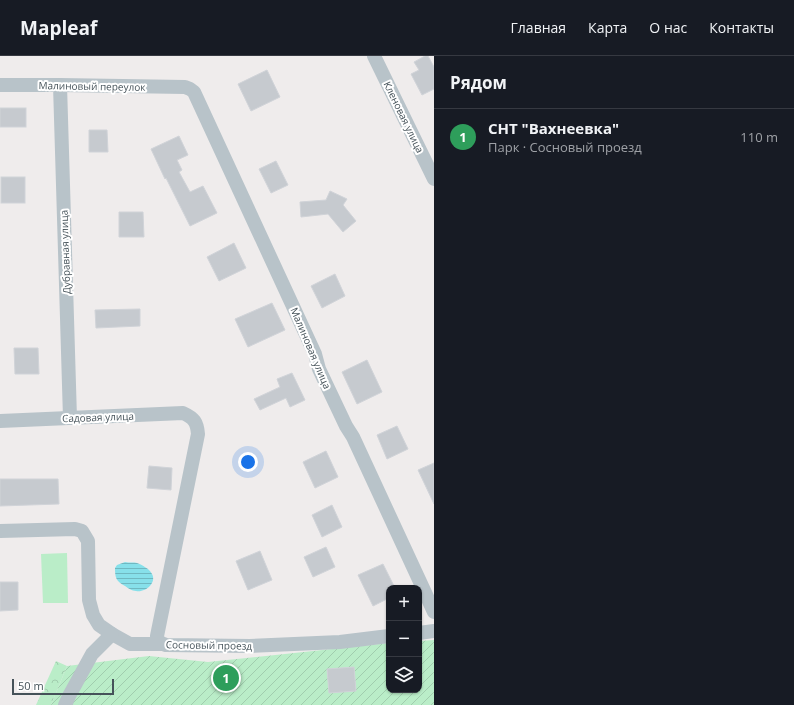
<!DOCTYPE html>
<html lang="ru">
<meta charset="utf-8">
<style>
:root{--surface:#171b24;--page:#242831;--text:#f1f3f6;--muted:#9ea1a6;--line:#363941;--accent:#b45309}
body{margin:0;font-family:"Open Sans",sans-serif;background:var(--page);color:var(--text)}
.controls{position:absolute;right:12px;bottom:12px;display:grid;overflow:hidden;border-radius:8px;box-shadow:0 1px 3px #0004}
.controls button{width:36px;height:36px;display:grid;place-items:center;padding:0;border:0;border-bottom:1px solid var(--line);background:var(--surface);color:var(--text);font:20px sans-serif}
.scale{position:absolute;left:12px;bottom:10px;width:102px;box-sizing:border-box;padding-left:4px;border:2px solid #455259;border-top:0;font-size:11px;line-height:14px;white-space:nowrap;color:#455259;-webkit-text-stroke:3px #fff;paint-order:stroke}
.you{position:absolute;left:248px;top:406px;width:14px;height:14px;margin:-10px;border:3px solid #fff;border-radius:50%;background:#1a73e8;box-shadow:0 0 0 6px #1a73e833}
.badge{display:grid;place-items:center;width:26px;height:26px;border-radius:50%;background:var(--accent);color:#fff;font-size:13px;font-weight:700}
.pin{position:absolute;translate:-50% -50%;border:2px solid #fff;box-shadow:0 1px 4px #0006}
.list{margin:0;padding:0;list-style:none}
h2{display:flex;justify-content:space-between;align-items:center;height:52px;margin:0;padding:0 16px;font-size:17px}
h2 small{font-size:13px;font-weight:400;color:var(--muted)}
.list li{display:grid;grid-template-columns:26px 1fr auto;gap:12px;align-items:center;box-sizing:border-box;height:56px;padding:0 16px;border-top:1px solid var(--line)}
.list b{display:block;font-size:15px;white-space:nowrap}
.list p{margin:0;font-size:13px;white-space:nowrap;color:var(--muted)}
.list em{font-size:13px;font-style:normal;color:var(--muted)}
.icon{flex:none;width:22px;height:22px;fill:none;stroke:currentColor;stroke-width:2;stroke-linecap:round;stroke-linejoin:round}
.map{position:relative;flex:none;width:434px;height:649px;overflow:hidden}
header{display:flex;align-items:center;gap:24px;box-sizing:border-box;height:56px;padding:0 20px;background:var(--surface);border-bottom:1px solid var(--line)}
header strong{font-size:19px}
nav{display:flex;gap:22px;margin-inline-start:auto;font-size:14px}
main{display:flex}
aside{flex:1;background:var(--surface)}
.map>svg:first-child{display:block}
</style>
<header>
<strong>Mapleaf</strong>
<nav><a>Главная</a><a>Карта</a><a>О нас</a><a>Контакты</a></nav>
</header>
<main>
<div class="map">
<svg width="434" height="649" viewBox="0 0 434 649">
<defs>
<pattern id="forest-crowns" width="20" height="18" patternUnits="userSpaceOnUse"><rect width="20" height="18" fill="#baedc8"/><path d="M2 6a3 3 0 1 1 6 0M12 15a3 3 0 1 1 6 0" fill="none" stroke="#a1cdae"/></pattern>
<pattern id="garden-furrows" width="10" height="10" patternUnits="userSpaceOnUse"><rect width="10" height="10" fill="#baedc8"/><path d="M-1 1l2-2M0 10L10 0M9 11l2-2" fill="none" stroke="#a1cdae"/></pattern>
<pattern id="water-rules" width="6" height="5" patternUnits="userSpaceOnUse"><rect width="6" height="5" fill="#87e0ea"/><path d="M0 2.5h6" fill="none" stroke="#70b8c1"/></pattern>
</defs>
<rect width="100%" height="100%" fill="#efecec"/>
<path fill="url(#forest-crowns)" d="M56 605 67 610 51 649H36Z"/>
<path fill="url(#garden-furrows)" d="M434 584V649H51L67 610 149 600 208 606 389 587V634H419V585Z"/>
<path fill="#baedc8" d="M67 497 68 547H43L41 498Z"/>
<path fill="url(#water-rules)" d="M125 506C129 507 134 506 137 507 142 509 150 513 152 518 157 527 145 537 136 535 132 535 128 532 125 530 116 525 115 522 115 512L117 509Z"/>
<g fill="#c6cacf" stroke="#d0d3d8">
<path d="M425 0H428L434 11V33L422 39 411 18 419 14 414 6Z"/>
<path d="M267 14 280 41 251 55 238 28Z"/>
<rect x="0" y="52" width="26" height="19"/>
<path d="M89 74H107L108 96H89Z"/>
<path d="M179 80 188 99 177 104 182 114 179 116 190 136 203 130 217 157 190 170 166 122 165 123 151 93Z"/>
<path d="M276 105 288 129 271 137 259 113Z"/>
<rect x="1" y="121" width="24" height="26"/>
<path d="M330 135 347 143 343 149 356 165 343 176 328 158 301 161 300 146 326 144Z"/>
<path d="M119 156H143L144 181H119Z"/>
<path d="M234 187 246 212 219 225 207 201Z"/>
<path d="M335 218 345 240 322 252 311 230Z"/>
<path d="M272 247 285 274 248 291 235 263Z"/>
<path d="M140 253V270L96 272 95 254Z"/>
<path d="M14 292H38L39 318H15Z"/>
<path d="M367 304 382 336 357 348 342 316Z"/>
<path d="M292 317 305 344 290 351 286 342 260 354 254 343 280 331 277 323Z"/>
<path d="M397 370 408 393 387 403 377 379Z"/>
<path d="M326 395 338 421 315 432 303 406Z"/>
<path d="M434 407V448L418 414Z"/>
<path d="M149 410 172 412 171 434 147 432Z"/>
<path d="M0 423H58L59 448 0 450Z"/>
<path d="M332 449 342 471 322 481 312 459Z"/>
<path d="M326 491 335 511 313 521 304 501Z"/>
<path d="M260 495 272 524 248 534 236 505Z"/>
<path d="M383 508 395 532H389V542L373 550 358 519Z"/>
<path d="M0 526H18V554L0 555Z"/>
<path d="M354 611 356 635 329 637 327 613Z"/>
</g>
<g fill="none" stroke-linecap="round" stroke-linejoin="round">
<g stroke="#b8c3c9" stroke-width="14">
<path d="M374 0 434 123"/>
<path d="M0 29H60L185 31 190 33 194 36 315 298 319 313 346 370 353 381 434 556"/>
<path d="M60 29 70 362"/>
<path d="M0 365 183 357C194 362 197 366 198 378L157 580C158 586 160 587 166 589L250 590 340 586 389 580"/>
<path d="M0 475 75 473 82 475 88 485 89 544 93 559 99 569 112 578 130 588H161"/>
<path d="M419 577 434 575"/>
<path d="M65 649 69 640 92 598 112 578"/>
</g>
</g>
<g text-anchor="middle" stroke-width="4" stroke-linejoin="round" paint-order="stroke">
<g font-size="10" fill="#455259" stroke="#fff">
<text transform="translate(92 30) rotate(1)" y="4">Малиновый переулок</text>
<text transform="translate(404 61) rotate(64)" y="4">Кленовая улица</text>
<text transform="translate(65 196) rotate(-92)" y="4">Дубравная улица</text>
<text transform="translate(311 292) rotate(67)" y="4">Малиновая улица</text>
<text transform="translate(98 361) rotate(-2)" y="4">Садовая улица</text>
<text transform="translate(209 589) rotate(1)" y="4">Сосновый проезд</text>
</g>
</g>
</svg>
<div class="controls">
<button>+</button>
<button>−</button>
<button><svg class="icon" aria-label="layers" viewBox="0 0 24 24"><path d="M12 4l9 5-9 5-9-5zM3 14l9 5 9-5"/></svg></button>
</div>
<div class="scale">50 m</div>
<div class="you"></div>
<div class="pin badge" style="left:226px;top:622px;background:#2e9e5b">1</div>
</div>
<aside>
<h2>Рядом<small></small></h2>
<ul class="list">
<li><span class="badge" style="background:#2e9e5b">1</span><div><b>СНТ &quot;Вахнеевка&quot;</b><p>Парк · Сосновый проезд</p></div><em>110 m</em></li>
</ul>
</aside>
</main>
